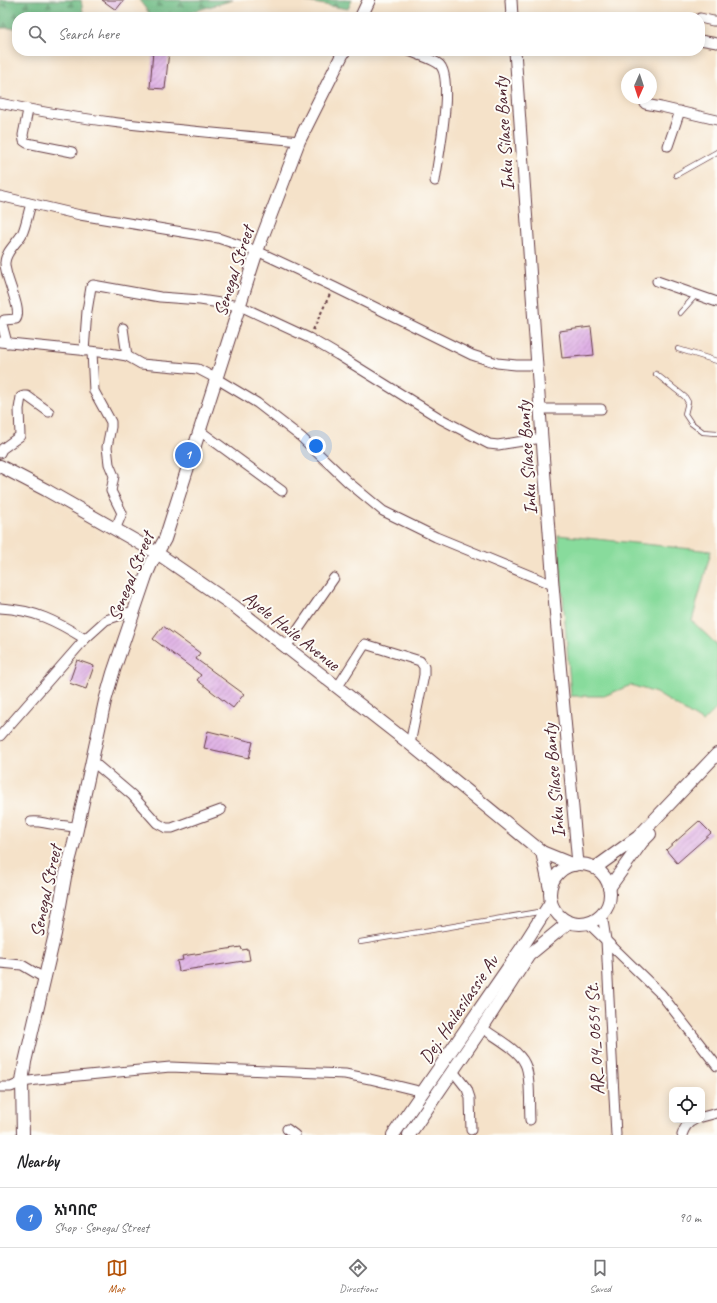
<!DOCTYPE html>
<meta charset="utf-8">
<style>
:root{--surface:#fff;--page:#f2f2f2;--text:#202124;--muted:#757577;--line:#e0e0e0;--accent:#b45309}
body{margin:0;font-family:Caveat,"Noto Sans Ethiopic",sans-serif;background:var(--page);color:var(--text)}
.controls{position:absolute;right:12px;bottom:12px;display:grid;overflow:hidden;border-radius:8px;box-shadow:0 2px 10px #0003}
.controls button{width:36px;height:36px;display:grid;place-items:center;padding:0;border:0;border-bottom:1px solid var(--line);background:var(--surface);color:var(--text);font:20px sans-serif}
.compass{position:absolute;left:621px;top:68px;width:36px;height:36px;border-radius:50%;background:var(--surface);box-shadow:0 2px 10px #0003;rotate:183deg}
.you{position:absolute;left:316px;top:446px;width:14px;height:14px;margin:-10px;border:3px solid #fff;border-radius:50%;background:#1a73e8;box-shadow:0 0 0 6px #1a73e833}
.badge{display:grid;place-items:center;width:26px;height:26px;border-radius:50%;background:var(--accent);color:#fff;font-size:13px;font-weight:700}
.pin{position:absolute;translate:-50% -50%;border:2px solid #fff;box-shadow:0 1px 4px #0006}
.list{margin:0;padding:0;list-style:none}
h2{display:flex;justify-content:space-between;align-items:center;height:52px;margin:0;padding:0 16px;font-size:17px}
h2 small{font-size:13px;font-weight:400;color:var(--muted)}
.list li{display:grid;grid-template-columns:26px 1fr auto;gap:12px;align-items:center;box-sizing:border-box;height:60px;padding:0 16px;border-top:1px solid var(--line)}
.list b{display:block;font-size:15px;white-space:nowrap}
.list p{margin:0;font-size:13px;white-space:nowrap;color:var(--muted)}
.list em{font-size:13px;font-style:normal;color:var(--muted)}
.icon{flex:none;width:22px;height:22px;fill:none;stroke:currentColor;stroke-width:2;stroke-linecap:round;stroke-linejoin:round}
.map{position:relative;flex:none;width:717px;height:1135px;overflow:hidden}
.search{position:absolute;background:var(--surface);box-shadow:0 2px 10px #0003;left:12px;right:12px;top:12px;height:44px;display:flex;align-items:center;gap:10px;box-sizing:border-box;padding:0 14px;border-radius:16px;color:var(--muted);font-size:15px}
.sheet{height:112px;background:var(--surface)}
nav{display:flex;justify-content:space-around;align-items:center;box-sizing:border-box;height:56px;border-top:1px solid var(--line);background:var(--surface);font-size:11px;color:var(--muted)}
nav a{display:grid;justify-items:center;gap:2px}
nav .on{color:var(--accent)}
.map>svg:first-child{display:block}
</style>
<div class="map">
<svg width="717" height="1135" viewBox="0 0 717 1135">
<defs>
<pattern id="forest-firs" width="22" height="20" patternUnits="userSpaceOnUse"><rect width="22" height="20" fill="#6ebb84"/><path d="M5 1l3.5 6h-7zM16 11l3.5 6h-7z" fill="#5c976c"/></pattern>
<pattern id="building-hatch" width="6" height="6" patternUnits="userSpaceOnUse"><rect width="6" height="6" fill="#dfb1e5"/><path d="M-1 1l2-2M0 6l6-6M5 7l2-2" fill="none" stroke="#b78fba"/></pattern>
</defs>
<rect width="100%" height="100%" fill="#fdfcf7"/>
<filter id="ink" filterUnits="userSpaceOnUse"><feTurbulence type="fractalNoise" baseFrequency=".025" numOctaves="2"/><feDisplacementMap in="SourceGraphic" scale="8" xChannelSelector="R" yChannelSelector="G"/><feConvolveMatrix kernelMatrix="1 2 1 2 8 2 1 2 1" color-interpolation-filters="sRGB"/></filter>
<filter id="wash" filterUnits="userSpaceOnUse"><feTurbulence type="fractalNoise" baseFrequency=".012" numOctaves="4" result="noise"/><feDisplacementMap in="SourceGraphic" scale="16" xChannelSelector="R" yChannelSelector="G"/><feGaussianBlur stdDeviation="0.9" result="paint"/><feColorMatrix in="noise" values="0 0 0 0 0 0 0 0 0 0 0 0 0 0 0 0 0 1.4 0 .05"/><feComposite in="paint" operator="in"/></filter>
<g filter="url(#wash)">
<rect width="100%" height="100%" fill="#f5e2c9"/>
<g fill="url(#forest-firs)" stroke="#5c6d58">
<path d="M0 0H81L84 17H17V28H0Z"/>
<path d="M139 0H233L174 17H152Z"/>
<path d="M296 0H352L348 9Z"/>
</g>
<path fill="#88db9c" stroke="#697d64" d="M558 535 711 551 692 621 714 642 717 644V708L703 722 656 693 631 685 604 696H571Z"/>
<g id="blocks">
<g fill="url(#building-hatch)">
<path d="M102 0H124L116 10Z"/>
<path d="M153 51H169L165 89 150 88Z"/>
<path d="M591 327 594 355 562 358 559 331Z"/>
<path d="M163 626 200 653 196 659 244 694 233 708 197 680 201 675 153 639Z"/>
<path d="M77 660 94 666 86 689 69 683Z"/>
<path d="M208 731 253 742 249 758 204 748Z"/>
<path d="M699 821 711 833 677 863 666 850Z"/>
<path d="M241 947 242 950 248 949 250 960 179 971 177 961 183 960 182 956Z"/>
</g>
</g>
</g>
<g filter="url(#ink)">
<use href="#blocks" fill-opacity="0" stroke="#643c43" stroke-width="1"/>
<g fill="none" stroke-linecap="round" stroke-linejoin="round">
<g stroke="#643c43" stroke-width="6">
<g id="service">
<path d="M676 175 717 152"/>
<path d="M680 313 696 295"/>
<path d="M678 349 717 361"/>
<path d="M656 374 685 397 688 402 685 414 691 423 703 432 717 433"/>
<path d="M360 942 544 911"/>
</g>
</g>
<g stroke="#643c43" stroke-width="11">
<g id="minor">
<path d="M700 18 713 21H717"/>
<path d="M700 40 717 43"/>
<path d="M409 51C417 54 435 60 440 65 454 80 438 160 435 181"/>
<path d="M0 103C98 125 200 131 299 141"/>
<path d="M645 104 661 107 717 120"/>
<path d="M28 110 23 135 24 141 27 143 72 152"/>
<path d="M668 146 680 111"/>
<path d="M0 196 80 215 218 238 257 251 334 287 472 355 497 363 516 365H537"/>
<path d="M657 281 717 302"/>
<path d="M123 328 127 356"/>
<path d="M0 342 109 353 127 356 141 364 198 369 217 379 257 403 301 437 348 482 383 511 436 537 553 585"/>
<path d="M7 343 2 324 4 320 16 319C23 310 4 276 5 263 5 252 17 243 22 234 26 226 28 213 31 204"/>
<path d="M84 351 87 311 91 287 93 285 160 297 200 300 240 306 309 338 338 355 441 419 489 444 498 445 542 438"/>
<path d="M92 352 94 391 111 422V427L107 447 109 464 114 476 111 491 122 513 115 530"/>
<path d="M540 409H601"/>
<path d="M200 431 282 491"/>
<path d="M0 453 2 449 20 436 19 409 21 397 24 396H27L49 412"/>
<path d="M0 608C35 610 56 621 85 639L106 620 133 611"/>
<path d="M286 647 334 578"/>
<path d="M337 688 365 644 420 661 424 667V675L410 744"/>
<path d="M0 736 85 639"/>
<path d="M92 761 132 795 157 823 166 828H172L221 810"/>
<path d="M31 822C39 821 43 823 51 824 60 826 68 825 77 828"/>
<path d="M602 914 606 940 616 1135"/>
<path d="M588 923 661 994 717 1066"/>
<path d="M0 963 22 965 44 978"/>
<path d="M482 1028C495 1037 519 1050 525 1064 531 1076 529 1106 530 1120"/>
<path d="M452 1070 467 1089 470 1098 471 1130"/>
<path d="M0 1087H11L22 1082 37 1080 170 1067 345 1074 370 1079 423 1092"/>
<path d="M702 1117 717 1113"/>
<path d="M287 1129 295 1135"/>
<path d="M682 1135C684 1128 687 1123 694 1120"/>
</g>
</g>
<g stroke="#643c43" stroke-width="13">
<g id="tertiary">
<path d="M511 0 512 17"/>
<path d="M515 51 542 438 553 585 578 864"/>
</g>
</g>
<g stroke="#643c43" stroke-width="14">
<g id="secondary">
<path d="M361 17 369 0"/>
<path d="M0 466 46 490 157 553 234 606 286 647 410 744 542 852 574 865"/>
<path d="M542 852 550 889"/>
<circle cx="580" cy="894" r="30"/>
<path d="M595 868 638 837 717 754"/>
<path d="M609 888 642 842 650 834"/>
<path d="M23 1135 22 1082 25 1062 55 934 65 877 74 843 105 701 113 673 146 576 152 562 165 539 257 251 299 141 344 51"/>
<path d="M393 1135 521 949 551 902"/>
<path d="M409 1135 482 1028 529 955 569 922"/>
</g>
</g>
<path stroke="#643c43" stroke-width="2" stroke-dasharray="3 3" stroke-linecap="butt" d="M313 330 330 294"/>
<use href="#service" stroke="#fff" stroke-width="4.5"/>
<use href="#minor" stroke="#fff" stroke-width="9"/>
<use href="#tertiary" stroke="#fff" stroke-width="11"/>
<use href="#secondary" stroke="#fff" stroke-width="12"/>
</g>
</g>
<g text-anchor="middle" stroke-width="4" stroke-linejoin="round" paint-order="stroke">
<g font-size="19" fill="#4a1f2b" stroke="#fdfcf7">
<text transform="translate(503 134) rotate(-94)" y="7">Inku Silase Banty</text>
<text transform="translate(233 271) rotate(-72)" y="7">Senegal Street</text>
<text transform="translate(526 458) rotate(-94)" y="7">Inku Silase Banty</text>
<text transform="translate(130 576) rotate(-68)" y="7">Senegal Street</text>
<text transform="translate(292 630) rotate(38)" y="7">Ayele Haile Avenue</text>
<text transform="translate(553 781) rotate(-95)" y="7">Inku Silase Banty</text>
<text transform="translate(45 891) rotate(-78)" y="7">Senegal Street</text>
<text transform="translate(458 1009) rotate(-56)" y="7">Dej. Hailesilassie Av</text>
<text transform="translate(594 1039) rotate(-93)" y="7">AR_04_0654 St.</text>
</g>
</g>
</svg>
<div class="controls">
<button><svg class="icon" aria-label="locate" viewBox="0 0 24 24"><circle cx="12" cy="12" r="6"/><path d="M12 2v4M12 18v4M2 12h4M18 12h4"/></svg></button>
</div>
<svg class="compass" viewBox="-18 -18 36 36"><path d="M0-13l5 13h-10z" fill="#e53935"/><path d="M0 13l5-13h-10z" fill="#757577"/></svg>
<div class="you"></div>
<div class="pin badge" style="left:188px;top:455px;background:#3f7fe0">1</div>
<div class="search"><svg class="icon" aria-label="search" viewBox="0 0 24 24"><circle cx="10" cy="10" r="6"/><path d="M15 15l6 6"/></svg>Search here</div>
</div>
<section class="sheet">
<h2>Nearby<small></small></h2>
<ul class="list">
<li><span class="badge" style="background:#3f7fe0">1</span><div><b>አነባበሮ</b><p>Shop · Senegal Street</p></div><em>90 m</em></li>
</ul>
</section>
<nav>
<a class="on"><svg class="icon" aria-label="map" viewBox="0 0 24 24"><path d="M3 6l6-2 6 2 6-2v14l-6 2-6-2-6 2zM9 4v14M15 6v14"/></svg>Map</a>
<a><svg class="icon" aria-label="directions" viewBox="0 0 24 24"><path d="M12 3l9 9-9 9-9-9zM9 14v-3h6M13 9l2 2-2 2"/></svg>Directions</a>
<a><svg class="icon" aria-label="saved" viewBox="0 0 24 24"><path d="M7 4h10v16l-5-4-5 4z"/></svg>Saved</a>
</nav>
